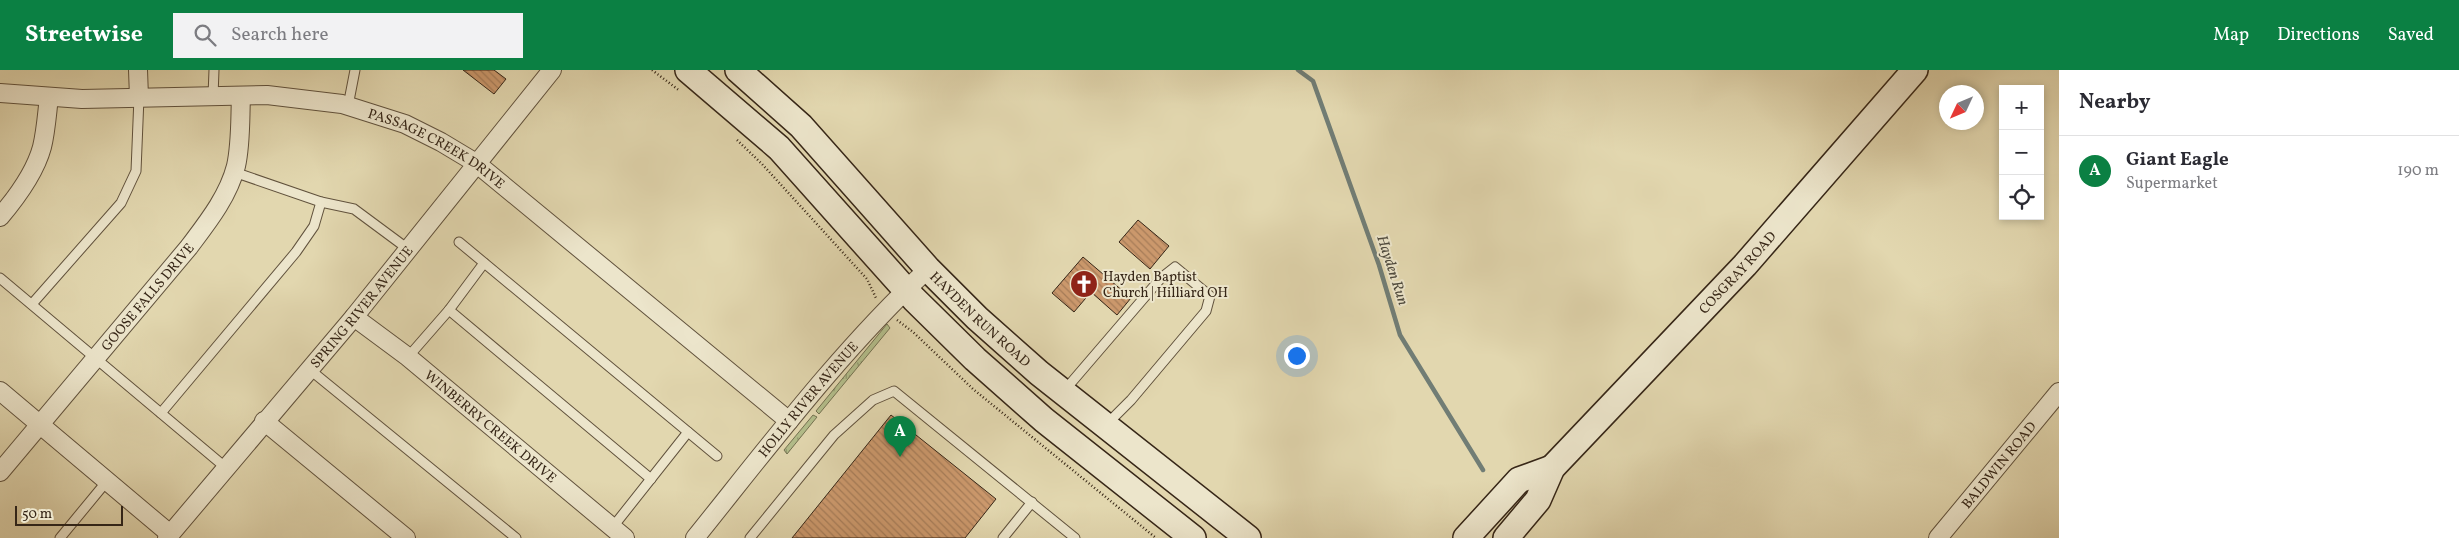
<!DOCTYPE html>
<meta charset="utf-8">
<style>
:root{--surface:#fff;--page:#f2f2f3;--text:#2b2b33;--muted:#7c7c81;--line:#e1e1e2;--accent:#0b8043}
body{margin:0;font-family:Vollkorn,serif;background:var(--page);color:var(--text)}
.controls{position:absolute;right:15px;top:15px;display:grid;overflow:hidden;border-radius:0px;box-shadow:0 2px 8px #0003}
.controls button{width:45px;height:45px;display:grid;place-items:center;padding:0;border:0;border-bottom:1px solid var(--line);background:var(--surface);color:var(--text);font:25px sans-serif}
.compass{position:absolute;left:1939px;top:15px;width:45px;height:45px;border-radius:50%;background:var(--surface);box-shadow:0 2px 8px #0003;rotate:226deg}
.scale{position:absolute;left:15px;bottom:12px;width:108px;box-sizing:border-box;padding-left:5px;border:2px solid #362617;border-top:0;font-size:14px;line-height:18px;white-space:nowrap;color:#362617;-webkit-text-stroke:4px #ece5cb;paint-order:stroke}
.you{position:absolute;left:1296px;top:285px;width:18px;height:18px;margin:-12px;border:4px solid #fff;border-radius:50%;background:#1a73e8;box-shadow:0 0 0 8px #1a73e833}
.badge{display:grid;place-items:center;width:32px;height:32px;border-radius:50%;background:var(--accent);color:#fff;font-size:16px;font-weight:700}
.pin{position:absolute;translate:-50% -41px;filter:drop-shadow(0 1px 2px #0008)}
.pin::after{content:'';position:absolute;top:26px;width:18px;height:15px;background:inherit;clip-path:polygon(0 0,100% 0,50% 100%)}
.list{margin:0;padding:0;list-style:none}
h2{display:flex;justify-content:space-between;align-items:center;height:65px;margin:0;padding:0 20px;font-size:21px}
h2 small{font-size:16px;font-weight:400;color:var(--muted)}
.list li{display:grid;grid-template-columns:32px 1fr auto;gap:15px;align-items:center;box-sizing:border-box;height:70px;padding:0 20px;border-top:1px solid var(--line)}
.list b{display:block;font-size:19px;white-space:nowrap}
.list p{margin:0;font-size:16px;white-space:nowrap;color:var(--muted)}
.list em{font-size:16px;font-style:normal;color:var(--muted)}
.icon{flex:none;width:28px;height:28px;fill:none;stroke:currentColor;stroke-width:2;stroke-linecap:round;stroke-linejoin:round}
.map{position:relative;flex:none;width:2059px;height:468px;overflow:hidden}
header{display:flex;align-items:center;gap:30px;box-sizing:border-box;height:70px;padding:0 25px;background:var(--accent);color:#fff}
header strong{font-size:24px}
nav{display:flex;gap:28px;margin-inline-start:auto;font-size:18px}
.search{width:350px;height:45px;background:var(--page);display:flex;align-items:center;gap:12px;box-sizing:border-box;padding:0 18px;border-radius:0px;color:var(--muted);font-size:19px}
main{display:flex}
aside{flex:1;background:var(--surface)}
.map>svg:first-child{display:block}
</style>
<header>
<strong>Streetwise</strong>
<div class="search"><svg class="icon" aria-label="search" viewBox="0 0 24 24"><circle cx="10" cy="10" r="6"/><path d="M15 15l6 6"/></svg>Search here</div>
<nav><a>Map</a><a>Directions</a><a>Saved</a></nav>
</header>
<main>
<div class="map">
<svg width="2059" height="468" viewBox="0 0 2059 468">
<defs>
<pattern id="grass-tufts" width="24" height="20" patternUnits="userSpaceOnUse" patternTransform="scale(1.25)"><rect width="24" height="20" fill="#b3be8b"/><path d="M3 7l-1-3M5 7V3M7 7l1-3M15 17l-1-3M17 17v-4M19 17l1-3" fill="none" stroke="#929a71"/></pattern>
<pattern id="building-back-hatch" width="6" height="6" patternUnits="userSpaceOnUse" patternTransform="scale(1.25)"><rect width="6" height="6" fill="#cb986c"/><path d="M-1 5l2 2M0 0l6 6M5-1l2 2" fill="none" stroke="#a67c58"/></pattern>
</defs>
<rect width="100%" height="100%" fill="#e2d7af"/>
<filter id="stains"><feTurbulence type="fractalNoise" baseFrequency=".004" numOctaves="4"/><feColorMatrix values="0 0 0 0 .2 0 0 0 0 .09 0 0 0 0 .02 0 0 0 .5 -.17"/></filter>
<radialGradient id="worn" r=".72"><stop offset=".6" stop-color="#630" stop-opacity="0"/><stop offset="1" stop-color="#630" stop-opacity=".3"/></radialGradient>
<g fill="url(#grass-tufts)" stroke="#747251">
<path d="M887 254 890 258 819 344 816 341Z"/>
<path d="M813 345 817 347 787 384 784 380Z"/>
</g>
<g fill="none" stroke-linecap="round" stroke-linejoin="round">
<path stroke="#717d75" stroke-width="4.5" d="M1298 0 1313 11 1379 195 1400 265 1483 400"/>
</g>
<g fill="url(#building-back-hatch)" stroke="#362617">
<path d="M463 0H494L506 9 494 24Z"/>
<path d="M1138 150 1169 176 1150 199 1119 172Z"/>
<path d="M1083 187 1131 228 1117 245 1091 222 1074 242 1052 223Z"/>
<path d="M891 345 996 429 965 468H792Z"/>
</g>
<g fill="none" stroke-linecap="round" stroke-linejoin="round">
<g stroke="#61523d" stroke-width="11">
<g id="lane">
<path d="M213 26 214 0"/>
<path d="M348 36 355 0"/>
<path d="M234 102 321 132 354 139 408 179"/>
<path d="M459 172 717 386"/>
<path d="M0 208 225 397"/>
<path d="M32 234 121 133 136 101 139 27"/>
<path d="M449 240 651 409"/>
<path d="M408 287 449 240 484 193"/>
<path d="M309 299 516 468"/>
<path d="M1064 321 1161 208 1175 197 1210 226 1206 241 1131 330 1106 355"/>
<path d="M161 343 296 182 314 156 321 132"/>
<path d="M612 458 688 362"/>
<path d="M60 468 107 411"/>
<path d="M750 468 834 365 873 330 894 321 1075 468"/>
<path d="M1003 468 1032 432"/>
</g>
</g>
<g stroke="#61523d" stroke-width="20">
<g id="street">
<path d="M138 0 139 27"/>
<path id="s1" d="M0 23 82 29 267 25 342 34 405 54 441 72 476 93 789 351"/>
<path d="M0 147C17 127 35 103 42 77 46 61 47 43 49 27"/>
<path id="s2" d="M354 247 408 287 625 468"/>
<path d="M0 321 170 464"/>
<path d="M264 351 406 468"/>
<path id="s3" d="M0 402 189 177C207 153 228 127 236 96 241 74 240 49 241 26"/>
<path id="s4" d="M167 468 354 247 552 0"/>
<path id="s5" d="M695 468C769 376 841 280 928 199"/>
<path id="s6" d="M1938 468 2059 322"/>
</g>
</g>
<g stroke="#362617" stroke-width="28">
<g id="secondary">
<path d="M688 0 779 78 914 229 975 289 1044 350 1193 468"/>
<path id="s7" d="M738 0 801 56 928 199 977 248 1039 303 1248 468"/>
<path d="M1466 468 1519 410 1552 398"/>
<path id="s8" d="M1506 468 1538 430 1552 398 1745 195 1915 0"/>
</g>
</g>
<g stroke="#362617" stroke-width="2.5" stroke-dasharray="1 2.5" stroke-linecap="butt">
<path d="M652 0 680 21"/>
<path d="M737 70 762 94 867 209 876 228"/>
<path d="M897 250 913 262 973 319 1156 468"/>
</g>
<use href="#lane" stroke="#ece5cb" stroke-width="9"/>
<use href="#street" stroke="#ece5cb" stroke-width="18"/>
<use href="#secondary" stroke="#ece5cb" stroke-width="25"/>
</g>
<defs>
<g id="church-disc" transform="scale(1.4375)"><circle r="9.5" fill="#8f2418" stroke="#ece5cb"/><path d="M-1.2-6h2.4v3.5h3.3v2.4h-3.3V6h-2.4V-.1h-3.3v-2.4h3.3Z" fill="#fff"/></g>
</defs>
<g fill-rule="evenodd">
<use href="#church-disc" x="1084" y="214"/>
</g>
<g text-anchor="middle" stroke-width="4" stroke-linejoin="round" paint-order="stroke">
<g font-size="14" fill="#362617" stroke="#ece5cb">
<text dy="5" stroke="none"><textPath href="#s1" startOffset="448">PASSAGE CREEK DRIVE</textPath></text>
<text dy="5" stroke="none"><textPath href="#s8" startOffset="354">COSGRAY ROAD</textPath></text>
<text dy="5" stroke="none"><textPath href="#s3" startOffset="229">GOOSE FALLS DRIVE</textPath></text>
<text dy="5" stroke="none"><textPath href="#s4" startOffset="302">SPRING RIVER AVENUE</textPath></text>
<text dy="5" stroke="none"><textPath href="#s7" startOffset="348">HAYDEN RUN ROAD</textPath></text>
<text dy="5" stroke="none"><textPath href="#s5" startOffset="179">HOLLY RIVER AVENUE</textPath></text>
<text dy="5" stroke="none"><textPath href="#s2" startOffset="175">WINBERRY CREEK DRIVE</textPath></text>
<text dy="5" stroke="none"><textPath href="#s6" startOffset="95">BALDWIN ROAD</textPath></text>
</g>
<g font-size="14" fill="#362617" stroke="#ece5cb" text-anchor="start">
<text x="1103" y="211">Hayden Baptist<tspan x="1103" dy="16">Church | Hilliard OH</tspan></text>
</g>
<g font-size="15" font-style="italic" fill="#4e4a3e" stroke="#ece5cb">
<text transform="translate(1393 200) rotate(72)" y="5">Hayden Run</text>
</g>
</g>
<rect width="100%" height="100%" filter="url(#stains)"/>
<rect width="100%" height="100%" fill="url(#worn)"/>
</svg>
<div class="controls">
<button>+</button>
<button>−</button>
<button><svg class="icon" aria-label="locate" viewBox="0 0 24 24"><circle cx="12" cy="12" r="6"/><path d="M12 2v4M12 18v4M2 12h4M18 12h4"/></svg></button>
</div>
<svg class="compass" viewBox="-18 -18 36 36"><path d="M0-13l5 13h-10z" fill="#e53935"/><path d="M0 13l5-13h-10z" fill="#7c7c81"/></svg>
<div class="scale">50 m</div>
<div class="you"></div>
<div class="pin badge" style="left:900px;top:387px">A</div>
</div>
<aside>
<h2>Nearby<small></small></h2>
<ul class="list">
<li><span class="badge">A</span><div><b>Giant Eagle</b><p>Supermarket</p></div><em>190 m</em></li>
</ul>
</aside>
</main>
